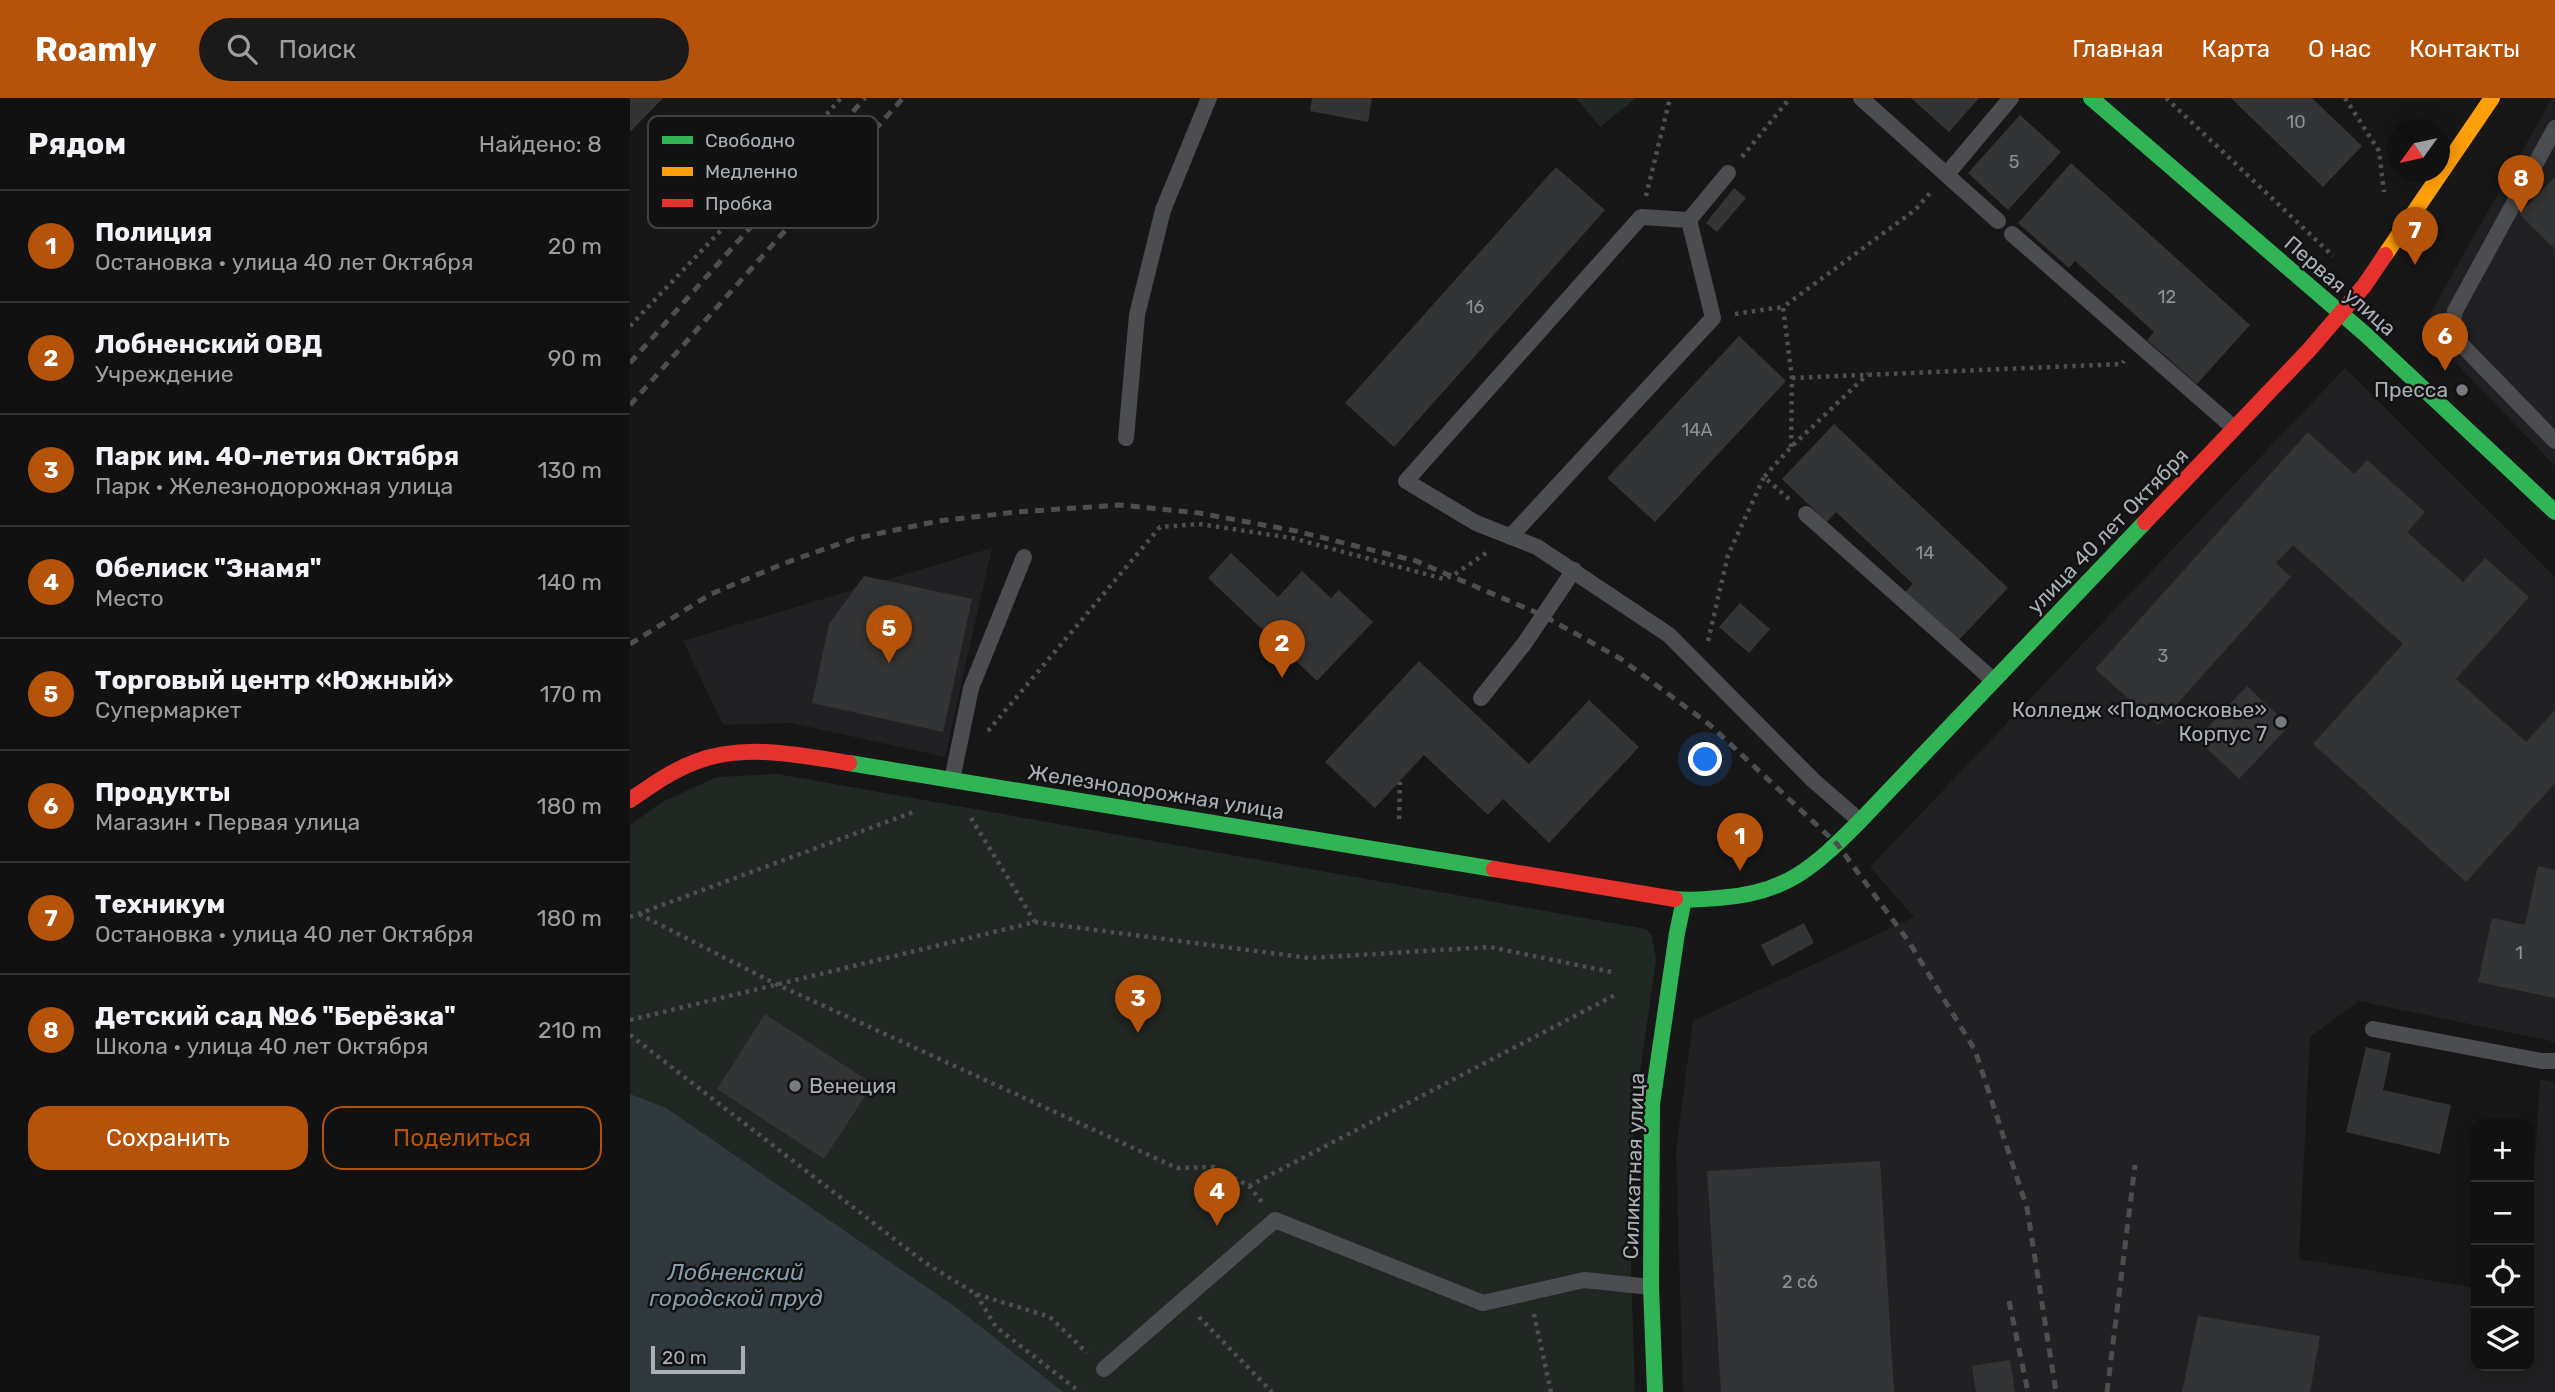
<!DOCTYPE html>
<html lang="ru">
<meta charset="utf-8">
<style>
:root{--surface:#111112;--page:#1a1a1b;--text:#f1f3f6;--muted:#9c9d9f;--line:#303132;--accent:#b45309}
body{margin:0;font-family:Rubik,sans-serif;background:var(--page);color:var(--text)}
.controls{position:absolute;right:21px;bottom:21px;display:grid;overflow:hidden;border-radius:14px;box-shadow:0 4px 18px #0003}
.controls button{width:63px;height:63px;display:grid;place-items:center;padding:0;border:0;border-bottom:2px solid var(--line);background:var(--surface);color:var(--text);font:35px sans-serif}
.compass{position:absolute;left:1757px;top:21px;width:63px;height:63px;border-radius:50%;background:var(--surface);box-shadow:0 4px 18px #0003;rotate:237deg}
.scale{position:absolute;left:21px;bottom:18px;width:94px;box-sizing:border-box;padding-left:7px;border:4px solid #aaafb6;border-top:0;font-size:19px;line-height:24px;white-space:nowrap;color:#aaafb6;-webkit-text-stroke:5px #121213;paint-order:stroke}
.you{position:absolute;left:1076px;top:662px;width:24px;height:24px;margin:-18px;border:5px solid #fff;border-radius:50%;background:#1a73e8;box-shadow:0 0 0 10px #1a73e833}
.badge{display:grid;place-items:center;width:46px;height:46px;border-radius:50%;background:var(--accent);color:#fff;font-size:23px;font-weight:700}
.pin{position:absolute;translate:-50% -58px;filter:drop-shadow(0 2px 4px #0008)}
.pin::after{content:'';position:absolute;top:37px;width:24px;height:21px;background:inherit;clip-path:polygon(0 0,100% 0,50% 100%)}
.list{margin:0;padding:0;list-style:none}
h2{display:flex;justify-content:space-between;align-items:center;height:91px;margin:0;padding:0 28px;font-size:30px}
h2 small{font-size:23px;font-weight:400;color:var(--muted)}
.list li{display:grid;grid-template-columns:46px 1fr auto;gap:21px;align-items:center;box-sizing:border-box;height:112px;padding:0 28px;border-top:2px solid var(--line)}
.list b{display:block;font-size:26px;white-space:nowrap}
.list p{margin:0;font-size:23px;white-space:nowrap;color:var(--muted)}
.list em{font-size:23px;font-style:normal;color:var(--muted)}
.actions{display:flex;gap:14px;padding:21px 28px}
.actions a{flex:1;padding:16px 0;border:2px solid var(--accent);border-radius:21px;text-align:center;font-size:24px;color:var(--accent)}
.actions .main{background:var(--accent);color:#fff}
.icon{flex:none;width:38px;height:38px;fill:none;stroke:currentColor;stroke-width:2;stroke-linecap:round;stroke-linejoin:round}
.map{position:relative;flex:none;width:1925px;height:1294px;overflow:hidden}
header{display:flex;align-items:center;gap:42px;box-sizing:border-box;height:98px;padding:0 35px;background:var(--accent);color:#fff}
header strong{font-size:33px}
nav{display:flex;gap:38px;margin-inline-start:auto;font-size:24px}
.search{width:490px;height:63px;background:var(--page);display:flex;align-items:center;gap:18px;box-sizing:border-box;padding:0 24px;border-radius:38px;color:var(--muted);font-size:26px}
main{display:flex}
aside{flex:1;background:var(--surface)}
.map>svg:first-child{display:block}
</style>
<header>
<strong>Roamly</strong>
<div class="search"><svg class="icon" aria-label="search" viewBox="0 0 24 24"><circle cx="10" cy="10" r="6"/><path d="M15 15l6 6"/></svg>Поиск</div>
<nav><a>Главная</a><a>Карта</a><a>О нас</a><a>Контакты</a></nav>
</header>
<main>
<aside>
<h2>Рядом<small>Найдено: 8</small></h2>
<ul class="list">
<li><span class="badge">1</span><div><b>Полиция</b><p>Остановка · улица 40 лет Октября</p></div><em>20 m</em></li>
<li><span class="badge">2</span><div><b>Лобненский ОВД</b><p>Учреждение</p></div><em>90 m</em></li>
<li><span class="badge">3</span><div><b>Парк им. 40-летия Октября</b><p>Парк · Железнодорожная улица</p></div><em>130 m</em></li>
<li><span class="badge">4</span><div><b>Обелиск &quot;Знамя&quot;</b><p>Место</p></div><em>140 m</em></li>
<li><span class="badge">5</span><div><b>Торговый центр «Южный»</b><p>Супермаркет</p></div><em>170 m</em></li>
<li><span class="badge">6</span><div><b>Продукты</b><p>Магазин · Первая улица</p></div><em>180 m</em></li>
<li><span class="badge">7</span><div><b>Техникум</b><p>Остановка · улица 40 лет Октября</p></div><em>180 m</em></li>
<li><span class="badge">8</span><div><b>Детский сад №6 &quot;Берёзка&quot;</b><p>Школа · улица 40 лет Октября</p></div><em>210 m</em></li>
</ul>
<div class="actions"><a class="main">Сохранить</a><a>Поделиться</a></div>
</aside>
<div class="map">
<svg width="1925" height="1294" viewBox="0 0 1925 1294">
<rect width="100%" height="100%" fill="#171718"/>
<g fill="#212123">
<path d="M1922 0H1925V368L1792 230Z"/>
<path d="M1715 270 1925 479V944L1729 903 1680 939 1669 1161 1846 1190V1268H1899V1153L1910 981 1925 984V1294H1053L1046 1052 1063 923 1284 819 1240 769Z"/>
<path d="M362 450 315 659 161 625 93 627 53 543Z"/>
</g>
<g fill="#212722">
<path d="M946 0H1006L970 29Z"/>
<path d="M148 676 1016 831 1022 838 1026 862 1005 1009 999 1106 1005 1294H0V727L32 704 87 679Z"/>
</g>
<path fill="#30393d" d="M0 996 36 1010 327 1210 433 1294H0Z"/>
<g fill="#333435">
<path d="M0 0H33L0 34Z"/>
<path d="M682 0H742L738 24 680 13Z"/>
<path d="M1281 0H1349L1319 34Z"/>
<path d="M1601 0H1682L1732 48 1693 89Z"/>
<path d="M1390 17 1431 54 1378 112 1338 75Z"/>
<path d="M1441 65 1620 227 1567 286 1517 242 1524 234 1445 163 1439 170 1388 125Z"/>
<path d="M926 69 975 112 764 349 715 305Z"/>
<path d="M1925 79V151L1889 116Z"/>
<path d="M1104 90 1116 100 1087 134 1076 125Z"/>
<path d="M1109 238 1156 283 1025 424 977 380Z"/>
<path d="M1204 326 1378 490 1327 544 1275 494 1283 486 1206 414 1197 424 1152 381Z"/>
<path d="M1678 334 1724 376 1737 362 1795 414 1777 434 1833 484 1855 460 1899 499 1826 581 1896 644 1925 612V685L1836 784 1683 646 1773 546 1663 447 1646 465 1661 479 1528 627 1465 571Z"/>
<path d="M601 455 648 499 672 473 701 500 709 492 743 524 687 583 578 480Z"/>
<path d="M234 478 342 501 313 634 182 605 199 526Z"/>
<path d="M1110 505 1140 531 1119 555 1089 529Z"/>
<path d="M789 563 899 666 959 602 1009 649 919 745 873 701 858 717 794 657 745 710 695 664Z"/>
<path d="M1617 588 1659 628 1609 681 1567 641Z"/>
<path d="M1908 768 1925 772V900L1848 884 1862 820 1895 827Z"/>
<path d="M1174 825 1184 845 1142 868 1131 847Z"/>
<path d="M135 916 243 986 194 1061 87 991Z"/>
<path d="M1736 949 1761 955 1753 992 1821 1007 1810 1056 1716 1034Z"/>
<path d="M1250 1063 1264 1294H1091L1077 1073Z"/>
<path d="M1568 1218 1690 1238 1680 1294H1552Z"/>
<path d="M1380 1262 1385 1294H1346L1342 1268Z"/>
</g>
<g fill="none" stroke-linecap="round" stroke-linejoin="round">
<g stroke="#4d4f51" stroke-width="4.5" stroke-dasharray="3.5 5" stroke-linecap="butt">
<path d="M1536 0 1703 158"/>
<path d="M1715 0 1749 53 1754 94"/>
<path d="M1112 59 1160 0"/>
<path d="M1016 98 1040 0"/>
<path d="M1105 216 1153 209"/>
<path d="M0 228 135 86 211 0"/>
<path d="M1162 280 1492 266 1494 263"/>
<path d="M1161 349 1162 280 1153 209 1285 112 1301 94"/>
<path d="M1159 401 1134 379 1161 349 1238 276"/>
<path d="M1078 543 1098 457 1134 379"/>
<path d="M358 633 530 429 569 426 662 440 814 481 822 478 856 455"/>
<path d="M341 720 405 824"/>
<path d="M769 721 770 684"/>
<path d="M9 816 146 886 547 1070 584 1069 619 1088 632 1104"/>
<path d="M0 819 286 713"/>
<path d="M0 922 405 824 679 860 860 849 986 875"/>
<path d="M0 937 294 1164 346 1196 420 1219 457 1255"/>
<path d="M619 1088 985 897"/>
<path d="M346 1196 366 1229 450 1294"/>
<path d="M904 1216 921 1294"/>
<path d="M569 1219 642 1294"/>
</g>
<g stroke="#4c4d50" stroke-width="16">
<path d="M1231 0 1368 123"/>
<path d="M1925 30 1825 213 1822 228 1827 242 1925 343"/>
<path d="M1317 76 1381 0"/>
<path d="M1059 122 1098 75"/>
<path d="M1382 136 1604 330"/>
<path d="M496 340 507 217 533 112 579 0"/>
<path d="M1176 416 1363 582"/>
<path d="M880 439 1083 220 1059 122 1011 119 776 383 846 425 907 449 1039 537 1184 683 1230 723"/>
<path d="M851 600 894 546 944 472"/>
<path d="M322 682 341 590 394 459"/>
<path d="M1743 931 1911 963H1925"/>
<path d="M474 1271 645 1122 853 1205 954 1182 1021 1189"/>
</g>
<g stroke="#30b455" stroke-width="16">
<path d="M1461 0 1735 236 1925 414"/>
<path d="M219 665 864 771"/>
<path d="M1045 801C1059 803 1074 801 1088 800 1156 796 1184 769 1230 723L1515 424"/>
<path d="M1025 1294 1021 1189 1022 1006 1047 835 1054 802"/>
</g>
<path stroke="#ff9f0a" stroke-width="16" d="M1755 157 1862 0"/>
<g stroke="#e5322d" stroke-width="16">
<path d="M1515 424 1679 252 1734 188 1755 157"/>
<path d="M0 702C21 688 41 673 65 664 114 645 169 657 219 665"/>
<path d="M864 771 1045 801"/>
</g>
<g stroke="#4d4e50" stroke-width="5" stroke-dasharray="9 7" stroke-linecap="butt">
<path d="M0 265 235 0"/>
<path d="M0 307 273 0"/>
<path d="M0 546 81 496 155 465 223 441 308 423 387 414 490 407 569 415 666 433 786 463 912 517 991 561 1080 627 1207 746 1279 844 1345 952 1397 1110 1426 1294"/>
<path d="M1379 1203 1398 1294"/>
<path d="M1477 1294 1505 1067"/>
</g>
</g>
<g fill="#777a7f" stroke="#121213" stroke-width="2.5">
<circle cx="1832" cy="292" r="7"/>
<circle cx="1651" cy="624" r="7"/>
<circle cx="165" cy="988" r="7"/>
</g>
<g text-anchor="middle" stroke-width="5" stroke-linejoin="round" paint-order="stroke">
<g font-size="18" fill="#8c9096">
<text x="1666" y="30">10</text>
<text x="1384" y="70">5</text>
<text x="1537" y="205">12</text>
<text x="845" y="215">16</text>
<text x="1067" y="338">14А</text>
<text x="1295" y="461">14</text>
<text x="1533" y="564">3</text>
<text x="1889" y="861">1</text>
<text x="1170" y="1190">2 с6</text>
</g>
<g font-size="21" fill="#aaafb6" stroke="#121213">
<text transform="translate(1710 188) rotate(41)" y="7">Первая улица</text>
<text transform="translate(1478 433) rotate(-46)" y="7">улица 40 лет Октября</text>
<text transform="translate(526 694) rotate(9)" y="7">Железнодорожная улица</text>
<text transform="translate(1004 1068) rotate(-88)" y="7">Силикатная улица</text>
</g>
<g font-size="21" fill="#aaafb6" stroke="#121213" text-anchor="end">
<text x="1818" y="299">Пресса</text>
<text x="1637" y="619">Колледж «Подмосковье»<tspan x="1637" dy="24">Корпус 7</tspan></text>
<text x="179" y="995" text-anchor="start">Венеция</text>
</g>
<g font-size="23" font-style="italic" fill="#869ead" stroke="#121213">
<text x="106" y="1182">Лобненский<tspan x="106" dy="26">городской пруд</tspan></text>
</g>
</g>
<rect x="18" y="18" width="230" height="112" rx="10" fill="#121213" stroke="#404144" stroke-width="2"/>
<rect x="32" y="38" width="31" height="8" fill="#30b455"/>
<rect x="32" y="69" width="31" height="9" fill="#ff9f0a"/>
<rect x="32" y="101" width="31" height="8" fill="#e5322d"/>
<g font-size="19" fill="#aaafb6">
<text x="75" y="49">Свободно</text>
<text x="75" y="80">Медленно</text>
<text x="75" y="112">Пробка</text>
</g>
</svg>
<div class="controls">
<button>+</button>
<button>−</button>
<button><svg class="icon" aria-label="locate" viewBox="0 0 24 24"><circle cx="12" cy="12" r="6"/><path d="M12 2v4M12 18v4M2 12h4M18 12h4"/></svg></button>
<button><svg class="icon" aria-label="layers" viewBox="0 0 24 24"><path d="M12 4l9 5-9 5-9-5zM3 14l9 5 9-5"/></svg></button>
</div>
<svg class="compass" viewBox="-18 -18 36 36"><path d="M0-13l5 13h-10z" fill="#e53935"/><path d="M0 13l5-13h-10z" fill="#9c9d9f"/></svg>
<div class="scale">20 m</div>
<div class="you"></div>
<div class="pin badge" style="left:1110px;top:773px">1</div>
<div class="pin badge" style="left:652px;top:580px">2</div>
<div class="pin badge" style="left:508px;top:935px">3</div>
<div class="pin badge" style="left:587px;top:1128px">4</div>
<div class="pin badge" style="left:259px;top:565px">5</div>
<div class="pin badge" style="left:1815px;top:273px">6</div>
<div class="pin badge" style="left:1785px;top:167px">7</div>
<div class="pin badge" style="left:1891px;top:115px">8</div>
</div>
</main>
